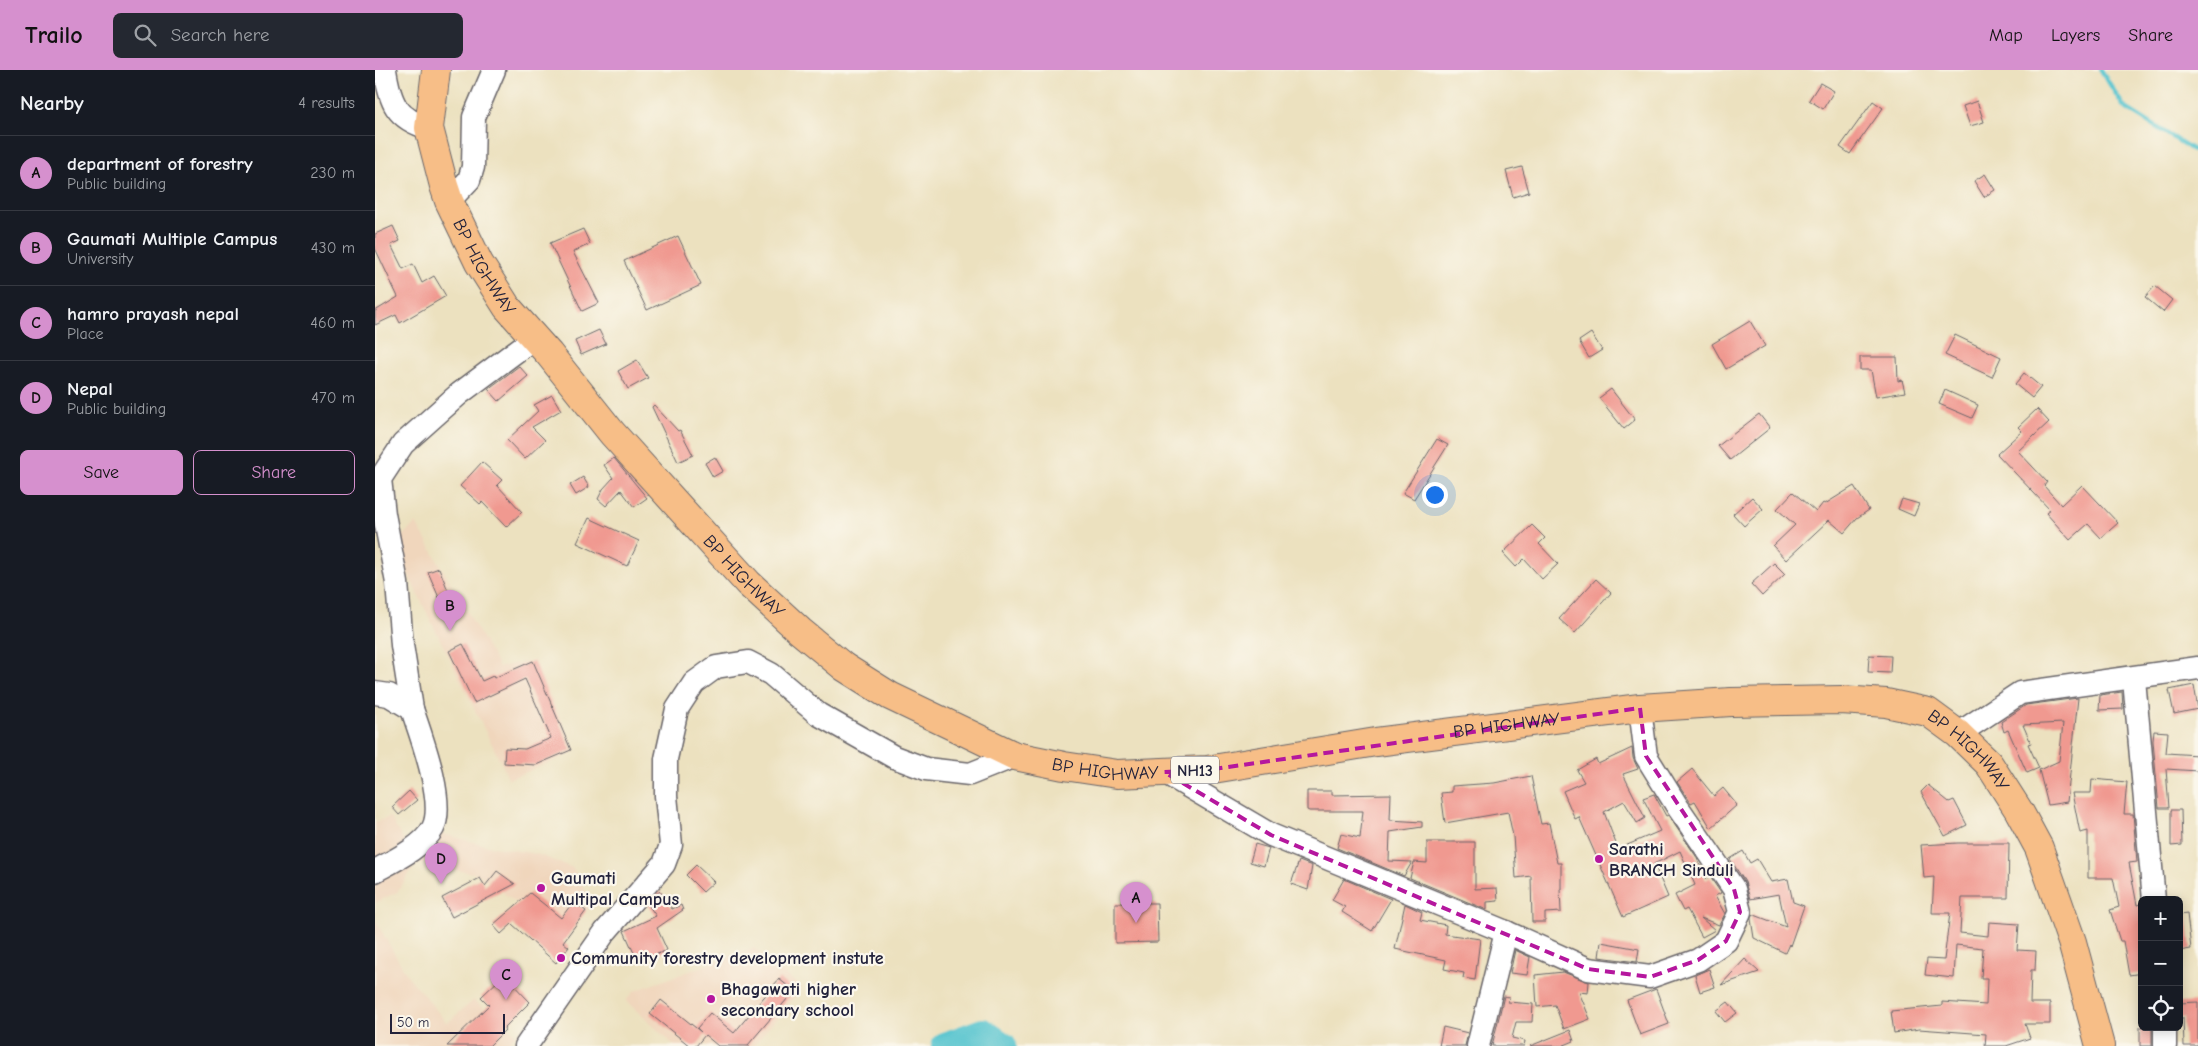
<!DOCTYPE html>
<meta charset="utf-8">
<style>
:root{--surface:#171b24;--page:#242831;--text:#f1f3f6;--muted:#9ea1a6;--line:#363941;--accent:#d690ce}
body{margin:0;font-family:"Comic Neue",sans-serif;background:var(--page);color:var(--text)}
.controls{position:absolute;right:15px;bottom:15px;display:grid;overflow:hidden;border-radius:8px;box-shadow:0 2px 12px #0003}
.controls button{width:45px;height:45px;display:grid;place-items:center;padding:0;border:0;border-bottom:1px solid var(--line);background:var(--surface);color:var(--text);font:25px sans-serif}
.scale{position:absolute;left:15px;bottom:12px;width:115px;box-sizing:border-box;padding-left:5px;border:2px solid #22223b;border-top:0;font-size:14px;line-height:18px;white-space:nowrap;color:#22223b;-webkit-text-stroke:4px #fbf7ec;paint-order:stroke}
.you{position:absolute;left:1059px;top:424px;width:18px;height:18px;margin:-12px;border:4px solid #fff;border-radius:50%;background:#1a73e8;box-shadow:0 0 0 8px #1a73e833}
.badge{display:grid;place-items:center;width:32px;height:32px;border-radius:50%;background:var(--accent);color:#111;font-size:16px;font-weight:700}
.pin{position:absolute;translate:-50% -41px;filter:drop-shadow(0 1px 2px #0008)}
.pin::after{content:'';position:absolute;top:26px;width:18px;height:15px;background:inherit;clip-path:polygon(0 0,100% 0,50% 100%)}
.list{margin:0;padding:0;list-style:none}
h2{display:flex;justify-content:space-between;align-items:center;height:65px;margin:0;padding:0 20px;font-size:21px}
h2 small{font-size:16px;font-weight:400;color:var(--muted)}
.list li{display:grid;grid-template-columns:32px 1fr auto;gap:15px;align-items:center;box-sizing:border-box;height:75px;padding:0 20px;border-top:1px solid var(--line)}
.list b{display:block;font-size:19px;white-space:nowrap}
.list p{margin:0;font-size:16px;white-space:nowrap;color:var(--muted)}
.list em{font-size:16px;font-style:normal;color:var(--muted)}
.actions{display:flex;gap:10px;padding:15px 20px}
.actions a{flex:1;padding:11px 0;border:1px solid var(--accent);border-radius:8px;text-align:center;font-size:18px;color:var(--accent)}
.actions .main{background:var(--accent);color:#111}
.icon{flex:none;width:28px;height:28px;fill:none;stroke:currentColor;stroke-width:2;stroke-linecap:round;stroke-linejoin:round}
.map{position:relative;flex:none;width:1823px;height:976px;overflow:hidden}
header{display:flex;align-items:center;gap:30px;box-sizing:border-box;height:70px;padding:0 25px;background:var(--accent);color:#111}
header strong{font-size:24px}
nav{display:flex;gap:28px;margin-inline-start:auto;font-size:18px}
.search{width:350px;height:45px;background:var(--page);display:flex;align-items:center;gap:12px;box-sizing:border-box;padding:0 18px;border-radius:8px;color:var(--muted);font-size:19px}
main{display:flex}
aside{flex:1;background:var(--surface)}
.map>svg:first-child{display:block}
</style>
<header>
<strong>Trailo</strong>
<div class="search"><svg class="icon" aria-label="search" viewBox="0 0 24 24"><circle cx="10" cy="10" r="6"/><path d="M15 15l6 6"/></svg>Search here</div>
<nav><a>Map</a><a>Layers</a><a>Share</a></nav>
</header>
<main>
<aside>
<h2>Nearby<small>4 results</small></h2>
<ul class="list">
<li><span class="badge">A</span><div><b>department of forestry</b><p>Public building</p></div><em>230 m</em></li>
<li><span class="badge">B</span><div><b>Gaumati Multiple Campus</b><p>University</p></div><em>430 m</em></li>
<li><span class="badge">C</span><div><b>hamro prayash nepal</b><p>Place</p></div><em>460 m</em></li>
<li><span class="badge">D</span><div><b>Nepal</b><p>Public building</p></div><em>470 m</em></li>
</ul>
<div class="actions"><a class="main">Save</a><a>Share</a></div>
</aside>
<div class="map">
<svg width="1823" height="976" viewBox="0 0 1823 976">
<rect width="100%" height="100%" fill="#fbf7ec"/>
<filter id="ink" filterUnits="userSpaceOnUse"><feTurbulence type="fractalNoise" baseFrequency=".02" numOctaves="2"/><feDisplacementMap in="SourceGraphic" scale="10" xChannelSelector="R" yChannelSelector="G"/><feConvolveMatrix kernelMatrix="1 2 1 2 8 2 1 2 1" color-interpolation-filters="sRGB"/></filter>
<filter id="wash" filterUnits="userSpaceOnUse"><feTurbulence type="fractalNoise" baseFrequency=".0096" numOctaves="4" result="noise"/><feDisplacementMap in="SourceGraphic" scale="20" xChannelSelector="R" yChannelSelector="G"/><feGaussianBlur stdDeviation="1.12" result="paint"/><feColorMatrix in="noise" values="0 0 0 0 0 0 0 0 0 0 0 0 0 0 0 0 0 1.4 0 .05"/><feComposite in="paint" operator="in"/></filter>
<g filter="url(#wash)">
<rect width="100%" height="100%" fill="#ece1bf"/>
<g fill="#f0d6bc">
<path d="M41 453 124 597 159 590 201 682 134 709 18 474Z"/>
<path d="M15 747 37 785 61 762 113 776 162 784 198 798 217 833 190 869 103 804 42 793 22 822 0 833V752Z"/>
<path d="M0 850 32 905 72 953 99 930 141 964 130 976H0Z"/>
<path d="M379 878 427 918 378 976H332L330 974 328 976H300L251 931 259 921Z"/>
</g>
<g fill="none" stroke-linecap="round" stroke-linejoin="round">
<path stroke="#58c5cf" stroke-width="4.5" d="M1726 0 1749 37 1823 83"/>
<path stroke="#58c5cf" stroke-width="28" d="M570 976 608 962 628 976"/>
</g>
<g id="blocks">
<g fill="#f09990">
<path d="M1445 13 1459 21 1448 39 1434 30Z"/>
<path d="M1498 31 1508 38 1475 84 1465 77Z"/>
<path d="M1602 31 1609 52 1595 56 1588 36Z"/>
<path d="M1147 97 1154 122 1138 127 1131 101Z"/>
<path d="M1610 104 1620 120 1609 127 1599 111Z"/>
<path d="M18 156 25 171 16 175 28 199 38 194 47 213 59 206 71 226 25 253 21 245 0 255V241L23 227 0 178V164Z"/>
<path d="M208 159 215 174 198 182 224 233 207 241 175 173Z"/>
<path d="M303 166 326 215 272 240 249 191Z"/>
<path d="M1780 216 1797 230 1788 242 1770 227Z"/>
<path d="M1375 251 1390 276 1351 299 1337 274Z"/>
<path d="M224 260 231 274 206 285 200 271Z"/>
<path d="M1216 263 1227 280 1214 288 1204 271Z"/>
<path d="M1580 265 1626 287 1617 307 1570 285Z"/>
<path d="M1485 287H1522L1523 311 1527 310 1530 322 1501 327 1496 300H1485Z"/>
<path d="M262 290 273 308 253 319 243 301Z"/>
<path d="M144 296 153 306 124 331 113 319Z"/>
<path d="M1649 303 1666 317 1657 328 1640 314Z"/>
<path d="M1236 319 1260 350 1249 359 1224 328Z"/>
<path d="M1570 320 1603 335 1597 348 1564 334Z"/>
<path d="M177 325 186 340 157 357 170 370 150 389 132 370 163 341 159 335Z"/>
<path d="M279 335 303 361 305 360 318 385 303 392 277 337Z"/>
<path d="M1662 339 1674 352 1643 381 1672 412 1669 416 1686 435 1707 415 1743 453 1726 468 1713 454 1695 470 1671 443 1675 440 1622 384 1647 361 1643 357Z"/>
<path d="M1384 344 1395 358 1355 390 1343 376Z"/>
<path d="M1062 369 1073 375 1039 429 1028 423Z"/>
<path d="M340 387 348 401 338 407 330 393Z"/>
<path d="M239 388 272 428 259 437 246 420 231 436 223 429 228 419 238 408 229 395Z"/>
<path d="M107 392 127 410 122 415 147 442 131 457 107 432 105 434 85 416Z"/>
<path d="M208 407 214 417 201 425 195 415Z"/>
<path d="M1479 416 1494 440 1482 448 1469 463 1454 450 1411 490 1398 476 1420 455 1402 439 1418 422 1441 442 1448 433 1450 434Z"/>
<path d="M1377 427 1388 439 1369 456 1358 444Z"/>
<path d="M1527 429 1544 434 1539 446 1523 439Z"/>
<path d="M214 448 264 471 252 496 202 473Z"/>
<path d="M1157 455 1170 468 1164 474 1183 494 1167 509 1149 489 1141 497 1128 483Z"/>
<path d="M1399 493 1410 504 1387 526 1376 514Z"/>
<path d="M64 498 78 533 68 537 53 502Z"/>
<path d="M1221 509 1236 523 1200 563 1184 549Z"/>
<path d="M88 574 107 611 118 606 119 608 158 591 196 680 161 695 129 693 130 678 150 679 176 668 150 609 99 633 74 581Z"/>
<path d="M1494 585 1516 586 1515 603 1493 602Z"/>
<path d="M1819 615 1823 639 1799 644 1794 620Z"/>
<path d="M1747 622 1748 639 1724 640 1725 625Z"/>
<path d="M1703 628 1692 732 1673 735 1664 700 1684 691 1688 653 1648 655 1656 673 1653 674 1664 698 1652 703 1633 660 1629 662 1626 652 1651 635Z"/>
<path d="M1779 661 1793 662 1791 683 1823 685V701L1791 699 1794 738H1784L1778 671Z"/>
<path d="M1257 678 1258 688 1263 699 1248 704 1270 748 1262 753 1249 731 1229 742 1243 779 1285 761 1268 728 1279 724 1291 746 1293 745 1321 786 1331 810 1335 807 1346 823 1340 826 1350 844 1344 855 1326 848 1340 860 1327 867 1312 839 1308 841 1300 825 1320 815 1305 781 1279 794 1293 827 1248 847 1204 747 1200 749 1188 721 1209 712 1202 700 1221 689 1223 694Z"/>
<path d="M1317 699 1339 726 1348 718 1362 735 1336 758 1320 731 1316 733 1302 712Z"/>
<path d="M1156 706 1166 754 1174 753 1182 793H1186V819H1185L1186 842 1170 843V852H1157L1156 806 1141 808 1138 766 1133 742 1070 753 1066 723 1077 722V716L1119 713Z"/>
<path d="M1717 709 1752 712 1749 744H1758L1762 792 1754 793 1762 835 1767 834V903L1754 905 1748 871H1745L1735 840 1744 837 1738 808H1713V761L1705 763 1697 723H1716Z"/>
<path d="M1553 715 1574 732 1579 730 1592 755 1570 766 1546 722Z"/>
<path d="M34 721 42 730 24 745 17 737Z"/>
<path d="M932 721H957V725L1016 724 1015 750 1047 752V757L1015 762 1014 791 1037 792 1029 806 962 778 966 764 985 768 988 741H934L932 740Z"/>
<path d="M1796 740H1806L1807 775 1796 776Z"/>
<path d="M1052 772H1100V819L1122 818 1123 831 1112 832V840L1035 808 1039 792 1052 793Z"/>
<path d="M1583 773H1634L1633 828H1587L1585 863 1613 866 1614 852 1644 854 1642 880 1661 881 1660 900H1656L1655 933H1675V954H1650L1655 968 1631 976H1610L1611 964 1544 959 1519 963 1516 941 1567 936V932L1611 935 1612 908H1606L1608 878 1581 875 1579 908 1550 905 1552 889 1569 890 1575 843H1557L1559 807 1549 808 1546 775Z"/>
<path d="M880 774 894 778 889 796 875 792Z"/>
<path d="M1368 781 1375 793 1382 789 1396 812 1413 809 1418 832 1429 836 1415 876 1414 874 1410 883 1379 868 1376 849 1377 844 1411 857 1404 824 1375 829 1370 812 1355 789Z"/>
<path d="M924 791 937 796 933 820 916 814Z"/>
<path d="M321 795 339 812 328 822 311 805Z"/>
<path d="M122 801 140 814 77 847 67 828 105 808 110 816Z"/>
<path d="M969 809 1016 829 997 861 967 842 970 837 957 830Z"/>
<path d="M285 821 297 839 306 835 308 840 282 858 292 880 263 892 249 861 281 846 272 833Z"/>
<path d="M155 823 186 848 198 832 211 841 188 872 194 877 181 893 137 854 126 864 118 855Z"/>
<path d="M740 833H782L783 872 740 873Z"/>
<path d="M1030 834 1047 842 1045 850 1071 855 1070 864 1105 869 1100 910 1088 908 1089 903 1069 899 1071 890 1020 879Z"/>
<path d="M1812 844 1816 879 1804 881V845Z"/>
<path d="M1226 872 1264 879 1262 892 1224 887Z"/>
<path d="M1140 880 1155 887 1152 905 1135 903Z"/>
<path d="M1370 889 1384 902 1346 915Z"/>
<path d="M1334 899 1340 917 1325 922 1320 905Z"/>
<path d="M1188 902 1214 912 1213 923 1204 922 1215 949 1189 959 1180 935 1162 937 1160 905Z"/>
<path d="M129 905 155 932 129 958 130 960 114 976H72L114 935 106 927Z"/>
<path d="M404 909 419 921 373 975 375 976H343L330 965 321 976H315L275 944 286 930 326 962 322 958 335 943 359 963Z"/>
<path d="M1281 919 1294 954 1265 965 1252 930Z"/>
<path d="M1129 926 1134 927 1133 932 1158 934 1157 952H1141L1137 968 1150 971 1149 976H1117Z"/>
<path d="M1353 932 1362 943 1350 952 1341 941Z"/>
<path d="M1823 932V976H1809L1808 948H1804V933Z"/>
<path d="M1068 957 1093 963 1090 976H1064Z"/>
<rect x="1765" y="957" width="12" height="19"/>
<path d="M1195 960 1199 971 1187 976H1155Z"/>
</g>
</g>
</g>
<g filter="url(#ink)">
<use href="#blocks" fill-opacity="0" stroke="#696569" stroke-width="1"/>
<g fill="none" stroke-linecap="round" stroke-linejoin="round">
<g stroke="#696569" stroke-width="25">
<g id="minor">
<path d="M10 0C15 32 21 49 54 58"/>
<path d="M74 131 94 110 98 97 99 47 119 0"/>
<path d="M1759 609 1779 830"/>
<path d="M0 623 14 625 37 639C46 666 71 732 58 758 48 777 18 791 0 801"/>
<path d="M37 639 27 575 22 513 9 444 5 409 28 374 84 324 159 268"/>
<path d="M1583 664 1645 623 1823 598"/>
<path d="M789 702 896 765 1131 862 1213 899 1275 907 1323 890 1351 871 1365 842 1359 819 1302 736 1271 686 1265 638"/>
<path d="M151 976 230 862 289 794 296 775 291 726V689L302 639 319 613 341 597 373 592 396 604 443 644 519 687 551 699 595 704 640 686"/>
<path d="M1103 976 1131 862"/>
<path d="M1790 976V957"/>
</g>
</g>
<g stroke="#696569" stroke-width="30">
<g id="highway">
<path id="s1" d="M61 0 54 58 69 116 74 131 104 193 132 237 174 284 237 363 373 513 425 561 469 597 515 626 640 686 689 696 742 704 832 700 1001 672 1265 638 1356 632 1466 630 1511 633 1553 642 1583 664 1614 694 1644 741 1664 778 1697 872 1725 976"/>
</g>
</g>
<use href="#minor" stroke="#fff" stroke-width="22"/>
<use href="#highway" stroke="#f7be87" stroke-width="28"/>
</g>
</g>
<path fill="none" stroke="#b5179e" stroke-width="4" stroke-dasharray="10 6" stroke-linejoin="round" d="M1265 638 1271 686 1359 819 1365 842 1351 871 1323 890 1275 907 1213 899 896 765 789 702 832 700Z"/>
<g fill="#b5179e" stroke="#fbf7ec" stroke-width="2">
<circle cx="1224" cy="789" r="5"/>
<circle cx="166" cy="818" r="5"/>
<circle cx="186" cy="888" r="5"/>
<circle cx="336" cy="929" r="5"/>
</g>
<g text-anchor="middle" stroke-width="4.5" stroke-linejoin="round" paint-order="stroke">
<rect fill="#fbf7ec" stroke="#636270" stroke-width="1" x="796" y="686.5" width="48" height="27" rx="4"/>
<g font-size="16" font-weight="bold" fill="#22223b">
<text x="820" y="706">NH13</text>
</g>
<g font-size="18" fill="#22223b" stroke="#fbf7ec">
<text dy="6" stroke="none"><textPath href="#s1" startOffset="209">BP HIGHWAY</textPath></text>
<text dy="6" stroke="none"><textPath href="#s1" startOffset="614">BP HIGHWAY</textPath></text>
<text dy="6" stroke="none"><textPath href="#s1" startOffset="1439">BP HIGHWAY</textPath></text>
<text dy="6" stroke="none"><textPath href="#s1" startOffset="1919">BP HIGHWAY</textPath></text>
<text dy="6" stroke="none"><textPath href="#s1" startOffset="1034">BP HIGHWAY</textPath></text>
</g>
<g font-size="18" font-weight="bold" fill="#22223b" stroke="#fbf7ec" text-anchor="start">
<text x="1234" y="785">Sarathi<tspan x="1234" dy="21">BRANCH Sinduli</tspan></text>
<text x="176" y="814">Gaumati<tspan x="176" dy="21">Multipal Campus</tspan></text>
<text x="196" y="894">Community forestry development instute</text>
<text x="346" y="925">Bhagawati higher<tspan x="346" dy="21">secondary school</tspan></text>
</g>
</g>
</svg>
<div class="controls">
<button>+</button>
<button>−</button>
<button><svg class="icon" aria-label="locate" viewBox="0 0 24 24"><circle cx="12" cy="12" r="6"/><path d="M12 2v4M12 18v4M2 12h4M18 12h4"/></svg></button>
</div>
<div class="scale">50 m</div>
<div class="you"></div>
<div class="pin badge" style="left:761px;top:853px">A</div>
<div class="pin badge" style="left:75px;top:561px">B</div>
<div class="pin badge" style="left:131px;top:930px">C</div>
<div class="pin badge" style="left:66px;top:814px">D</div>
</div>
</main>
